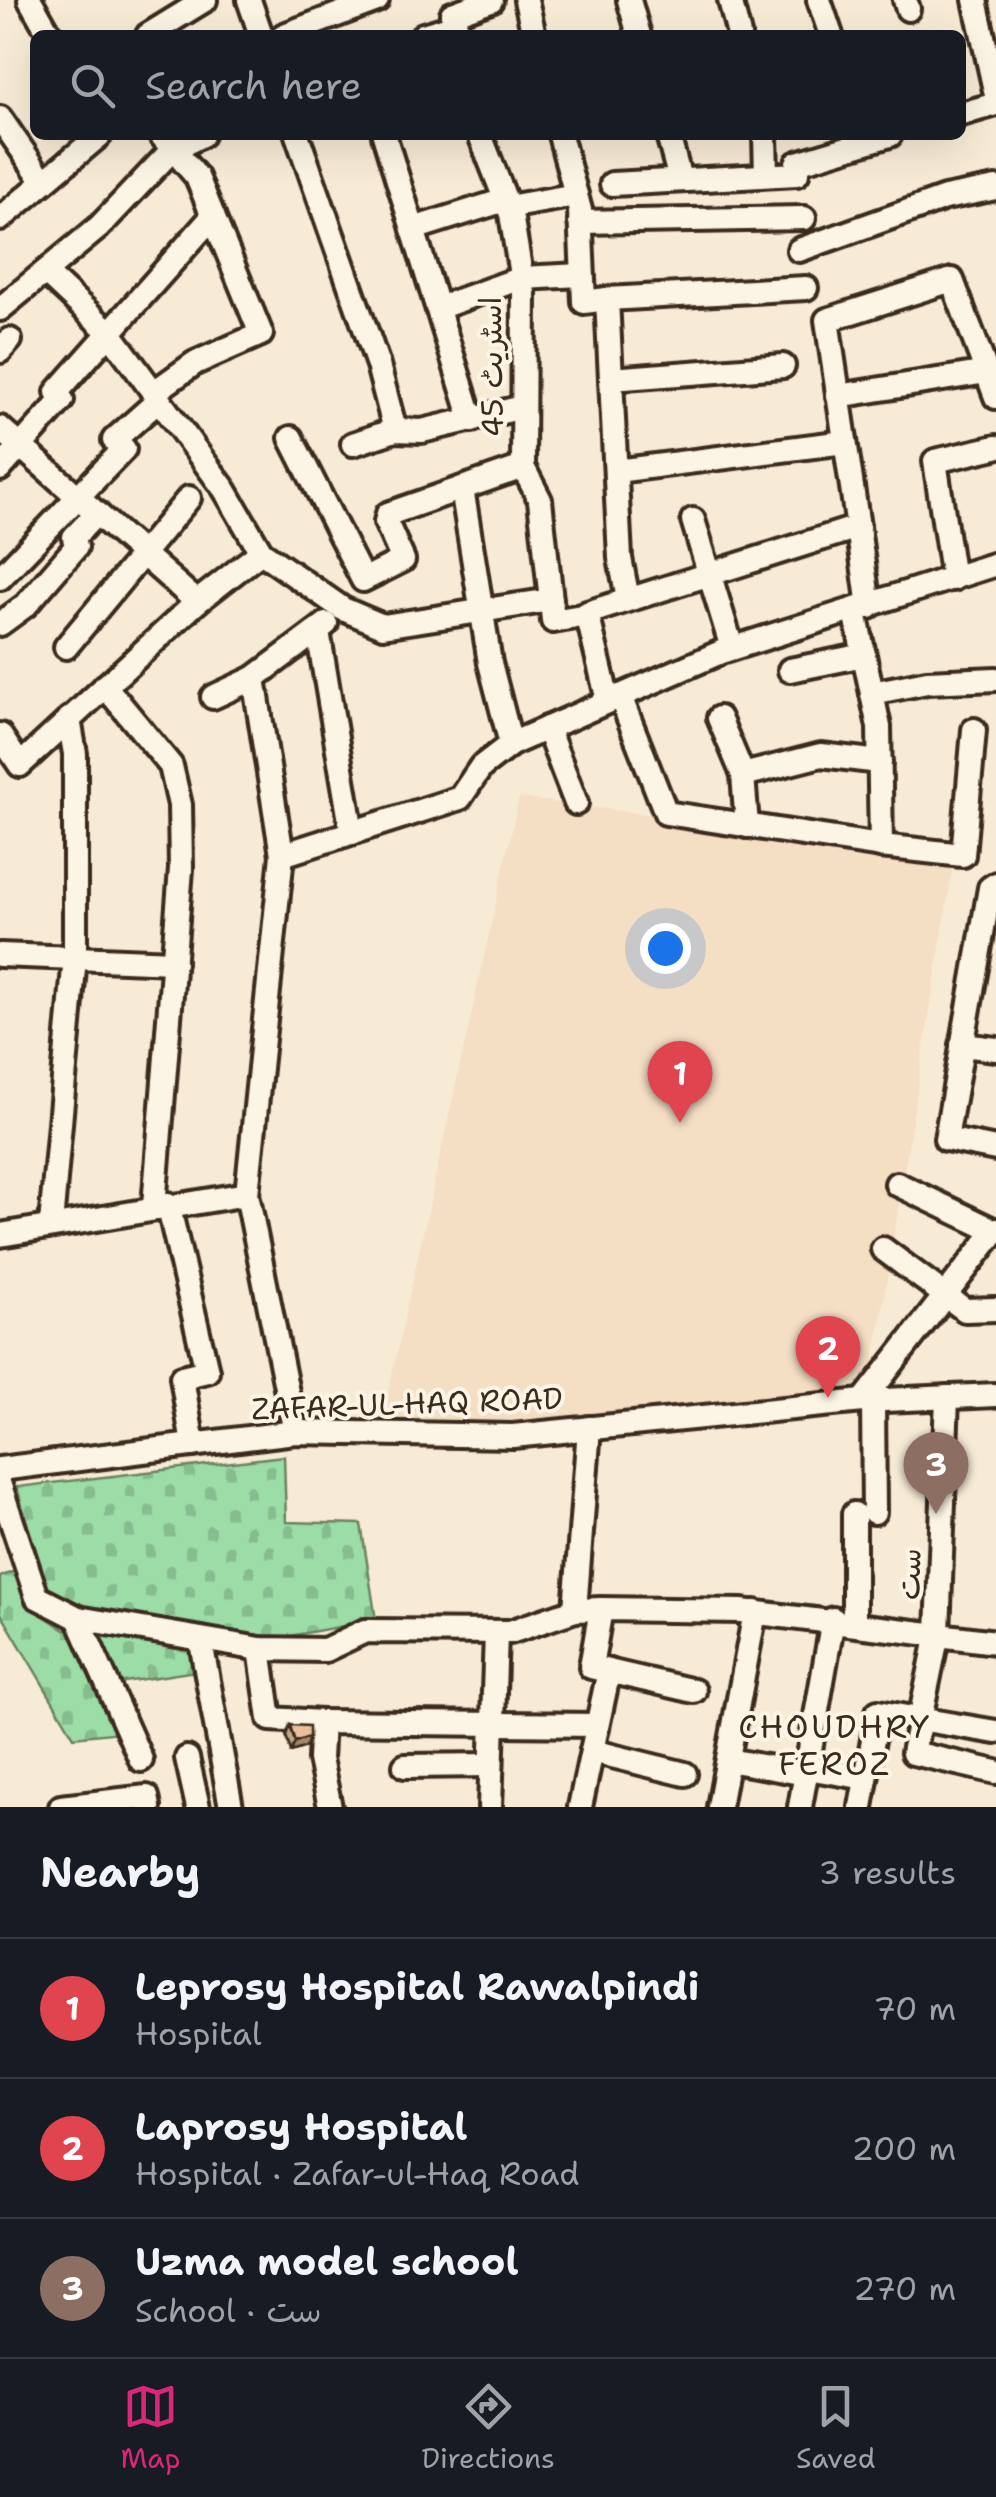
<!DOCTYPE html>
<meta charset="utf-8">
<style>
:root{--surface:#171b24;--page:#242831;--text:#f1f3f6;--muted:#9ea1a6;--line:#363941;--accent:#db2777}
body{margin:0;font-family:"Shantell Sans","Playpen Sans Arabic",sans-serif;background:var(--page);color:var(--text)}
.you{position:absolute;left:665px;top:948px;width:35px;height:35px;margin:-25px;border:8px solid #fff;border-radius:50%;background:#1a73e8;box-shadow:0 0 0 15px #1a73e833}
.badge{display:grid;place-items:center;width:65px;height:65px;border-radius:50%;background:var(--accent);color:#fff;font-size:32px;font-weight:700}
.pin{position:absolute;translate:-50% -82px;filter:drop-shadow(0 2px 5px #0008)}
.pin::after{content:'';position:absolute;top:52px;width:35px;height:30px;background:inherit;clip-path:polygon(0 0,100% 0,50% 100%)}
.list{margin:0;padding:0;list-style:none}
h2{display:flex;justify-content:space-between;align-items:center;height:130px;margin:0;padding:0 40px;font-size:42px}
h2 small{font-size:32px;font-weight:400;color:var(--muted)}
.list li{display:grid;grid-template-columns:65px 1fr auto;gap:30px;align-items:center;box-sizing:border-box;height:140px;padding:0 40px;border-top:2px solid var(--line)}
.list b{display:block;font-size:38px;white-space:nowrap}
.list p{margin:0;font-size:32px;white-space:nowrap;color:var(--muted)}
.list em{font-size:32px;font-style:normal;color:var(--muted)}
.icon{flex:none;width:55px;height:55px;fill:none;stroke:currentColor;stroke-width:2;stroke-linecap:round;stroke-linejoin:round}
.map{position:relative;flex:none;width:996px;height:1807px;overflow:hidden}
.search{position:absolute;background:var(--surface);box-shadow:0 10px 40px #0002;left:30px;right:30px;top:30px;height:110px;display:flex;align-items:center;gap:25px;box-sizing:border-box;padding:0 35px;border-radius:15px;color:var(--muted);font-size:38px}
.sheet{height:550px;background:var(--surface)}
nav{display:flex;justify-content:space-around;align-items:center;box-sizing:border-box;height:140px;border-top:2px solid var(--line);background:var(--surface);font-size:28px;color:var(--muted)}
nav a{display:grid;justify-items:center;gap:5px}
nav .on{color:var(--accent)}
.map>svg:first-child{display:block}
</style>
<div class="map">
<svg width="996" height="1807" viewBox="0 0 996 1807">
<defs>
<pattern id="cemetery-stones" width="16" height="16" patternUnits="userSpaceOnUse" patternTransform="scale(2.5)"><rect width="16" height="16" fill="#9bdca7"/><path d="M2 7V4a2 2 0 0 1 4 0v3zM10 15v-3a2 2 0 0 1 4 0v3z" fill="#86bd8f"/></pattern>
</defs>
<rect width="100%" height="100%" fill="#f8ebd6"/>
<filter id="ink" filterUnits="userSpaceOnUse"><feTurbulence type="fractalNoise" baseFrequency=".01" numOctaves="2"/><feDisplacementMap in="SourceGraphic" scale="20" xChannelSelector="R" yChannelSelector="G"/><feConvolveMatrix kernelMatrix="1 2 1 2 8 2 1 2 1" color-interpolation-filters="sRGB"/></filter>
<g filter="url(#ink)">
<path fill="#f4dec4" d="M519 798 955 853 869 1392 730 1414 379 1433Z"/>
<g fill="url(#cemetery-stones)" stroke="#6b8362" stroke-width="2.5">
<path d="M284 1456 286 1522 361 1524 376 1620 252 1643 112 1620 47 1597 17 1487Z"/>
<path d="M21 1568 41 1614 65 1630 167 1638 192 1650 196 1671 118 1683 121 1732 74 1737 0 1612V1577Z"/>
</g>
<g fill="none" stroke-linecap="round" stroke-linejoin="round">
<g stroke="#3b2a1e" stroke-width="30">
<g id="minor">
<path d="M30 0 50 35"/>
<path d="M249 0 261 35"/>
<path d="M526 0 534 35"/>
<path d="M629 0 639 35"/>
<path d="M730 0 739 35"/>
<path d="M819 0 831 35"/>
<path d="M905 0 908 9"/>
<path d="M975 0 996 95"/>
<path d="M148 35 205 0"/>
<path d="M284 35 377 0"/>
<path d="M423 35 456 25 452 14 491 0"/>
<path d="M961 114 996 104"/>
<path d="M0 118 44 182"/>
<path d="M297 135 378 365 395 430"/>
<path d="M384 135 472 420"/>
<path d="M480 135 511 214 524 293 523 467 540 500 551 600"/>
<path d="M560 135 580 210 584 302 607 299"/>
<path d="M668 135 680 179"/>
<path d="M765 135 766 175"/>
<path d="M612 184 797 174V163L890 135"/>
<path d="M508 207 576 195"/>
<path d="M0 219 100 135"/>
<path d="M580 222 804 218"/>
<path d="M413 229 505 200"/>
<path d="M799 250 945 198 996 188"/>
<path d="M45 272 110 333 225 490 261 552 343 609 383 626 551 600 553 621 587 615"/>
<path d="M438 308 521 278 582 275"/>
<path d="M0 309 99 227 171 151 202 135"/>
<path d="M0 351 10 340"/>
<path d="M611 379 783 366"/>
<path d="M153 393 195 363 261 334 197 177 161 135"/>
<path d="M838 396 987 372"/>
<path d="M0 428 197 602"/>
<path d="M291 438 363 580 403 560 386 522 388 514 523 467"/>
<path d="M353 444 395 430 422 431 523 407"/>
<path d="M0 469 62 400 57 392 213 216"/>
<path d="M616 471 845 442"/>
<path d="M462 488 490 663 511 744"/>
<path d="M693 520 732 648"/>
<path d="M858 527 827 320 952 280 996 397"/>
<path d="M0 578 124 449 114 440 159 400"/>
<path d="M953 579 935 461 996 447"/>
<path d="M628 599 620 558 607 299 806 288"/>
<path d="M0 624 26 605 76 547 74 537 97 513"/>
<path d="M318 631 352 833"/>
<path d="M66 647 189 498"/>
<path d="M790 670 864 655"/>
<path d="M254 678 282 855"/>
<path d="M105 686 171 766 180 805 181 869 154 1206"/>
<path d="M872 693 927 682 996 679"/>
<path d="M620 696 666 813 881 846 879 727 855 612"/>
<path d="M213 697 254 678 326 624"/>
<path d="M608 701 587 613 858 527 869 607"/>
<path d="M719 718 743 775 747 826"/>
<path d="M547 728 576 803"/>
<path d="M0 735 20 765 197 602 261 552"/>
<path d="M743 775 821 755 880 762"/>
<path d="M881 846 963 855 974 730"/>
<path d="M996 884 990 888 946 1139 996 1149"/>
<path d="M0 955 174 962"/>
<path d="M962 1045 996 1049"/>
<path d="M897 1184 995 1231"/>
<path d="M247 1194 282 855 460 798 481 767 511 744 721 652 996 564"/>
<path d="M168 1204 207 1371 182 1377 193 1445"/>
<path d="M51 1224 75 957V754L69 719"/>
<path d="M0 1235 247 1194 295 1432"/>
<path d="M883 1249 965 1310 996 1309"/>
<path d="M947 1397 938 1633 913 1753 996 1772"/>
<path d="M863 1401 996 1230"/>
<path d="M873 1401 874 1512"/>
<path d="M0 1469 295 1432 513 1436 863 1401 996 1395"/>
<path d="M0 1486 37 1597 78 1618 260 1649 325 1650 365 1631 510 1632 575 1610 601 1609 741 1611 996 1642"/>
<path d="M854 1514V1622"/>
<path d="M601 1609 591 1667 694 1691"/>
<path d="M575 1610 589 1428"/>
<path d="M78 1618 141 1760"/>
<path d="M201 1642 231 1807"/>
<path d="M260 1649 270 1719 322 1722"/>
<path d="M592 1751 685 1774"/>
<path d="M187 1758 198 1807"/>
<path d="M728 1760 806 1774"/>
<path d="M405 1766 491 1765"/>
<path d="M807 1768 866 1778"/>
<path d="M61 1807 147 1797 149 1807"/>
<path d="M330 1807 320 1759 322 1722 597 1725"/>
<path d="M490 1807 496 1634"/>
<path d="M580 1807 609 1671"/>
<path d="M719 1807 755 1612"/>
<path d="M800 1807 833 1619"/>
<path d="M861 1807 878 1712 996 1732"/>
</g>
</g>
<use href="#minor" stroke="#fcf5e5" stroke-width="22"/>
</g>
<path fill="#c9a684" stroke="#3b2a1e" stroke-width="2.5" d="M290 1725 306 1747 291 1752 286 1735Z"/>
<path fill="#a4876c" stroke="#3b2a1e" stroke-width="2.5" d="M309 1737 306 1747 291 1752 295 1742Z"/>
<path fill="#eac19a" stroke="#3b2a1e" stroke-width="2.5" d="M290 1725 309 1726V1737L295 1742Z"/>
</g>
<g text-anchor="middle" stroke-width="8" stroke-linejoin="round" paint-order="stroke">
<g font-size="30" fill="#3b2a1e" stroke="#fcf5e5">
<text transform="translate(492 367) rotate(-91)" y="10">اسٹریٹ 45</text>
<text transform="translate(407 1404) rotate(-2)" y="10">ZAFAR-UL-HAQ ROAD</text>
<text transform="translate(910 1574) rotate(-88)" y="10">ست</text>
</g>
<g font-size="32" letter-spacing="2.5" fill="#3b2a1e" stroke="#fcf5e5">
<text x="835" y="1738">CHOUDHRY<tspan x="835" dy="37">FEROZ</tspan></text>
</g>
</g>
</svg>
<div class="you"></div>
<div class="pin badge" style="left:680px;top:1123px;background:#e0444e">1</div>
<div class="pin badge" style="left:828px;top:1398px;background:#e0444e">2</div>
<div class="pin badge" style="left:936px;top:1514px;background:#8d6e63">3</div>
<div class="search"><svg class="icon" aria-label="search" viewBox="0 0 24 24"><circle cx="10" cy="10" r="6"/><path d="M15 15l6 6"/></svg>Search here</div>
</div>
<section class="sheet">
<h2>Nearby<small>3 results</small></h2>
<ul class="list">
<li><span class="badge" style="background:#e0444e">1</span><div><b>Leprosy Hospital Rawalpindi</b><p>Hospital</p></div><em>70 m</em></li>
<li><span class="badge" style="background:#e0444e">2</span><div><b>Laprosy Hospital</b><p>Hospital · Zafar-ul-Haq Road</p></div><em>200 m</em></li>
<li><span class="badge" style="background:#8d6e63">3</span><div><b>Uzma model school</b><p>School · ست</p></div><em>270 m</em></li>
</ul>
</section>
<nav>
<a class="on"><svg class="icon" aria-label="map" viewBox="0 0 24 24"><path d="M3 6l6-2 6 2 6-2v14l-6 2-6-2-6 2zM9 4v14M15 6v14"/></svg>Map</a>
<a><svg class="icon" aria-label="directions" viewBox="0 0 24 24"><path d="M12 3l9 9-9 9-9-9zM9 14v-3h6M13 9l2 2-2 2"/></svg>Directions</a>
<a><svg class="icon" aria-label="saved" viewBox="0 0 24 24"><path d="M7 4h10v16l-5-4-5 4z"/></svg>Saved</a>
</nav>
